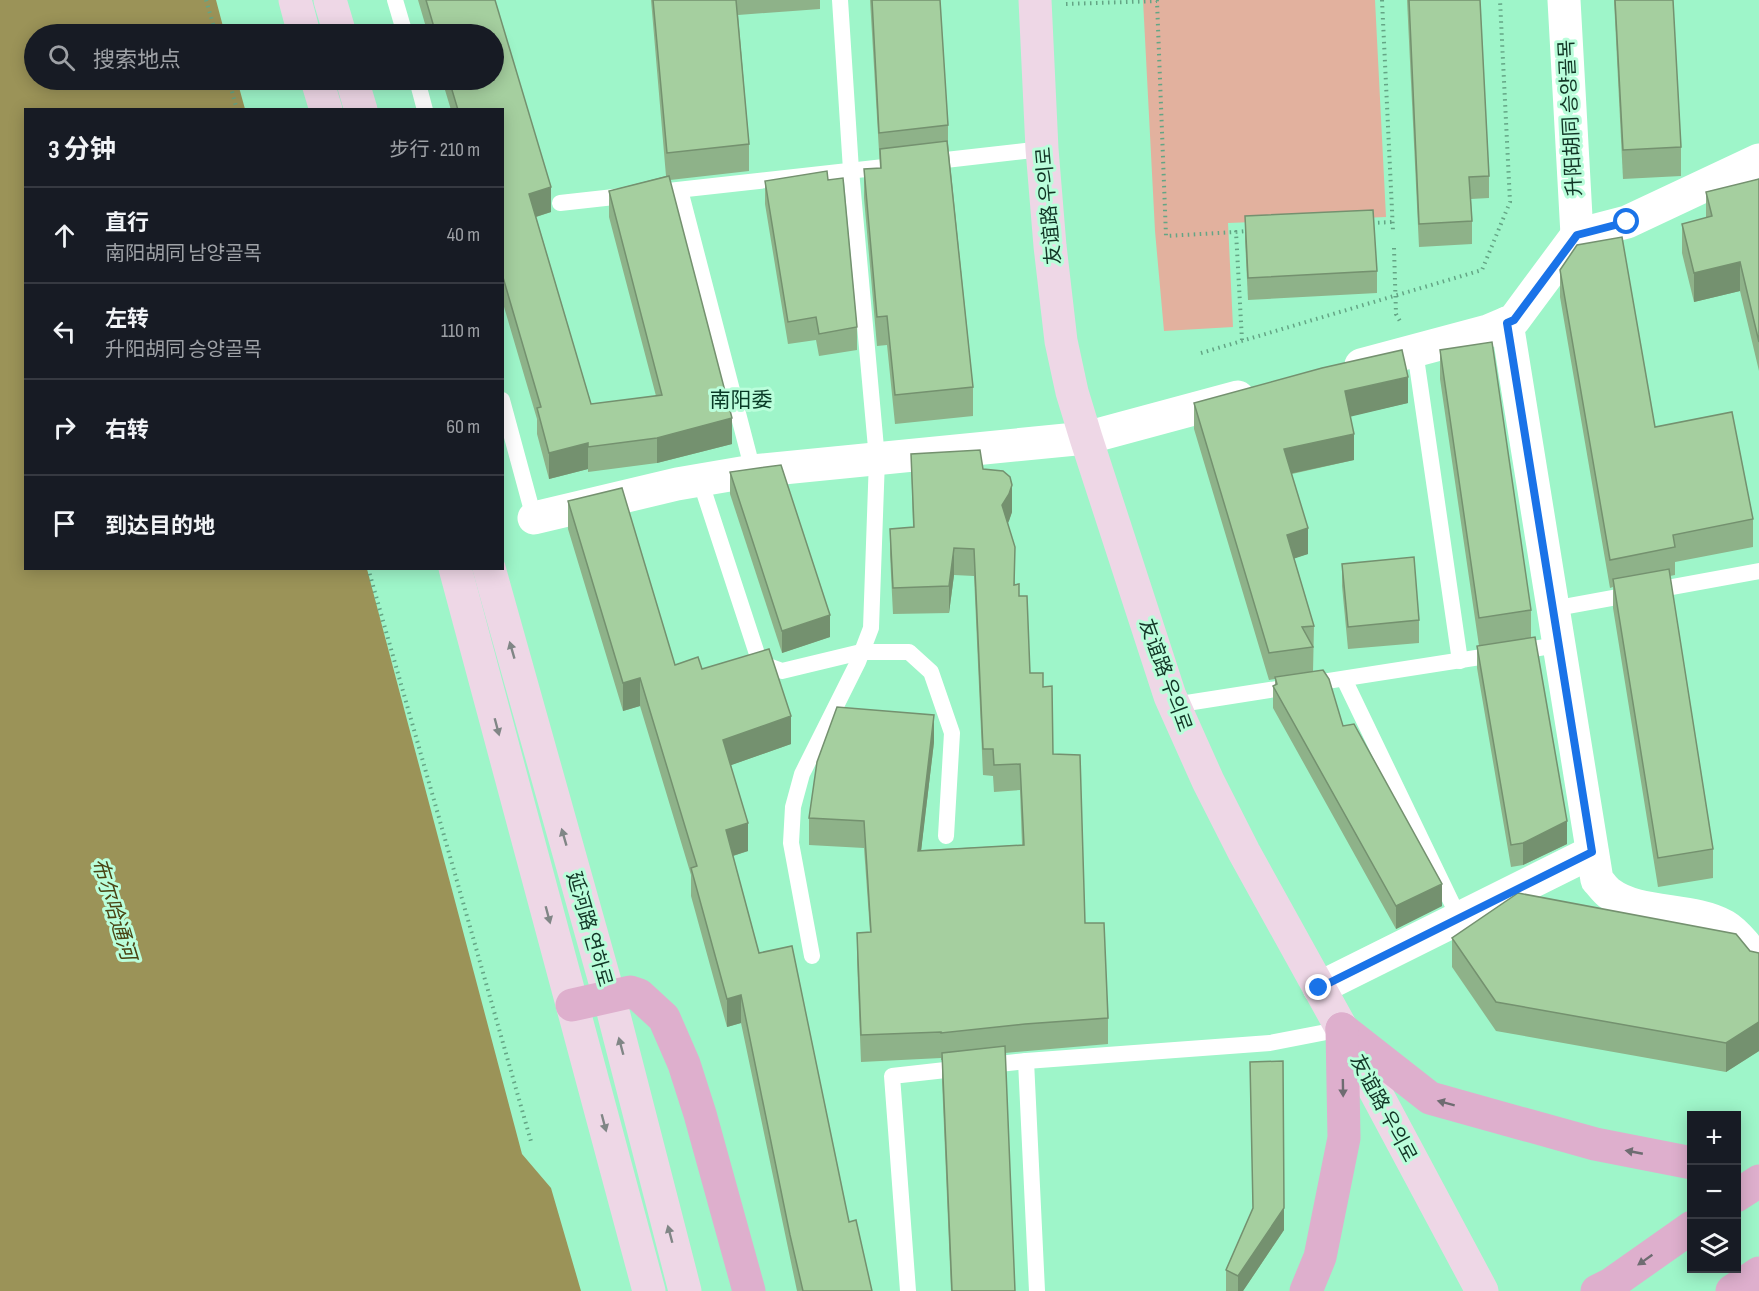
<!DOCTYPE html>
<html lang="zh">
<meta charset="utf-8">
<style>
:root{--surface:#171b24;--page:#20242c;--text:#f1f3f6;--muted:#9ea1a6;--line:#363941}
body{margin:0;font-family:"Sofia Sans Condensed","Noto Sans SC","Noto Sans KR",sans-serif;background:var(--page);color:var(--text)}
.controls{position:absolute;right:18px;bottom:18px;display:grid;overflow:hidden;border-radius:0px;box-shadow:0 3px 15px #0003}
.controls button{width:54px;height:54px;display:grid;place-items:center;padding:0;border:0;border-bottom:2px solid var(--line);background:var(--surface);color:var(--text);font:30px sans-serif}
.stop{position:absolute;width:18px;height:18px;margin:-14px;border:4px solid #1a73e8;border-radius:50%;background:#fff}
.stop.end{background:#1a73e8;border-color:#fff;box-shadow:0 2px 6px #0008}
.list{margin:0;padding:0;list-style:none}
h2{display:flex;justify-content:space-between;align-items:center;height:78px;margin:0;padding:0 24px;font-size:26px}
h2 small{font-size:20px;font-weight:400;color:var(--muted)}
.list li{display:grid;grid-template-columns:39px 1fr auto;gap:18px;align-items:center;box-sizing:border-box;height:96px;padding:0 24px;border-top:2px solid var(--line)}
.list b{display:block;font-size:22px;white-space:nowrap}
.list p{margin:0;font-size:20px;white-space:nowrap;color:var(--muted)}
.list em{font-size:20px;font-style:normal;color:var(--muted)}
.icon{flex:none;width:33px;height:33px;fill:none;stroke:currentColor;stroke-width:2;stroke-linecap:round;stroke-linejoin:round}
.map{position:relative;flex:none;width:1759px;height:1291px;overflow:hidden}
.search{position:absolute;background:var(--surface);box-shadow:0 3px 15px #0003;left:24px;top:24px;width:480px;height:66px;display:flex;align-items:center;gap:15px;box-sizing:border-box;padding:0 21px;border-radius:33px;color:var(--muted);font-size:22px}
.panel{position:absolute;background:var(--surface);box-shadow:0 3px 15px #0003;left:24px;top:108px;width:480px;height:462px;border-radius:0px}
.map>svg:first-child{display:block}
</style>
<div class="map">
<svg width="1759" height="1291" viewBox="0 0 1759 1291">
<rect width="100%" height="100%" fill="#9ef5c9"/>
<path fill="#e2b19e" d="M1143 0H1375L1386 217 1228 223 1233 327 1164 331 1155 231Z"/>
<path fill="#9b9358" d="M0 0H216L225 34H34V80H237L245 109 26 110V568L367 569 522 1154 551 1188 581 1291H0Z"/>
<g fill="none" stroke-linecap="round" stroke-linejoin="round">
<g stroke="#64a585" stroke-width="4" stroke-dasharray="1.5 4.5" stroke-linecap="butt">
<path d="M206 0 216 34"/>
<path d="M1382 0 1393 231"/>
<path d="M1066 4 1157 1 1166 236 1236 232"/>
<path d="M229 80 237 110"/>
<path d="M1372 223 1392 222"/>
<path d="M1394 248 1396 314 1401 323"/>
<path d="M1242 340 1236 232 1247 231"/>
<path d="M1201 353 1482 270 1510 202 1500 0"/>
<path d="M368 568 532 1145"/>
</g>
<g stroke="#fff" stroke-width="16">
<path d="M395 0 405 34"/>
<path d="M417 80 425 110"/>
<path d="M928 162 1042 149"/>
<path d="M680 190 753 471"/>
<path d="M560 203 902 165"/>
<path d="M1415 351 1460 661"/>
<path d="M502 400 534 518"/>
<path d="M700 480 760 663 782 671 861 652H909L931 672 952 733 946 836"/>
<path d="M1552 609 1759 571"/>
<path d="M1344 679 1459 918"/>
<path d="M1174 705 1558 645"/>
<path d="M812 956 791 843 793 807 802 774 858 662 871 628 877 459 851 170 840 0"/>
<path d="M1026 1061 1037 1291"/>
<path d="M908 1291 892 1076 1026 1061 1270 1043 1342 1029"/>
</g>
<g stroke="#fff" stroke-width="33">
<path d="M1564 0 1577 235"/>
<path d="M1507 323 1597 880C1601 884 1605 890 1609 893 1639 916 1692 907 1725 926 1737 933 1752 953 1759 964"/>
<path d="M1361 365 1488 331 1514 320 1577 235 1627 222 1759 160"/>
<path d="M534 518 677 484 753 471 1086 438 1238 397"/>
<path d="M1319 988 1592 852"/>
</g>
<g stroke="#eed7e6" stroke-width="33">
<path d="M295 0 304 34"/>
<path d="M330 0 340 34"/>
<path d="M1035 0 1042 149 1050 246 1061 341 1072 392 1086 438 1170 696 1208 781 1244 852 1342 1029 1482 1291"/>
<path d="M317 80 326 110"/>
<path d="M352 80 361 110"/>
<path d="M455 568 649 1291"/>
<path d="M489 568 609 996 685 1291"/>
</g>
<g stroke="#deafcd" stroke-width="33">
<path d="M572 1005 630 992 639 995 664 1018 684 1064 700 1114 749 1291"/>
<path d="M1342 1029 1430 1098 1595 1144 1692 1163"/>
<path d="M1736 1196 1759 1181"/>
<path d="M1306 1291 1320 1257 1344 1138 1342 1029"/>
<path d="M1597 1291 1611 1284 1692 1227"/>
<path d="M1732 1291 1759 1273"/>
</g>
</g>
<g fill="#8eb289">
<path d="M418 0H495L551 212 536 217 591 404 656 396 609 217V191L666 176 651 0H820V9L738 15 749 144V171L670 180 732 444 657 463 588 472V469L549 479 537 434V419L502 300V110H451L442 80H494V34H428Z"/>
<path d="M870 0H940L948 125V143L973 387V416L895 424 887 345 877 346 864 198V169L880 168Z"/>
<path d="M1407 0H1480L1489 176V198L1471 199 1472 221V244L1419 247Z"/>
<path d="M1614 0H1673L1681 147V176L1623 179Z"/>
<path d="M1759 179V371L1740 291 1694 302 1682 253V224L1706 218V192Z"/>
<path d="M765 181 857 327V350L819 356 816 340 788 344 765 204Z"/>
<path d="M1245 216 1377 271V293L1248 300 1245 239Z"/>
<path d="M1560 270 1655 427 1753 519V547L1675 562V575L1670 576 1713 849V878L1658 887 1613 608V587L1610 588 1560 297Z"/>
<path d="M1440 350 1531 610V637L1567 844 1523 865 1511 867 1477 668V646H1479L1440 379Z"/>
<path d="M1194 403H1408L1350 416 1354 460 1292 474 1308 554 1294 558 1314 626 1313 672 1442 906 1396 929 1273 708V686L1275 685V679L1269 680 1194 429Z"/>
<path d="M911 454 983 469 1012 512 1008 523 1015 585 1019 596 1030 673 1043 687 1053 754 1085 923 1108 1018V1044L1005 1053 1015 1291H951L942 1081V1060H941V1058L861 1062 857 960V933L870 932 864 848 809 845V818L934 742 921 850 1022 845 1020 790 994 792 993 776 983 775 974 576 954 575 949 613 893 614 890 555V529L913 527Z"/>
<path d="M730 472 830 637 782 653 730 494Z"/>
<path d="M568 501 675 665 702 669 791 744 731 765 748 851 733 856 759 953 872 1291H797L741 1023 727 1027 691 896V875L640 706 623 711 568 529Z"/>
<path d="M1342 564 1419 620V643L1348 649 1342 586Z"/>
<path d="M1452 938 1750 951 1759 953V1051L1726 1072 1496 1031 1452 967Z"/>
<path d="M1250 1062 1284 1230 1243 1291H1226V1270L1253 1209Z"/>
</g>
<g fill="#74916f">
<path d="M551 187V212L529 219V194Z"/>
<path d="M1740 262V291L1694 302V273Z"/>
<path d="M1408 377V403L1345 418V391Z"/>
<path d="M732 418V444L657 463V438Z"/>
<path d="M1354 434V460L1284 475V449Z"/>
<path d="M588 443V469L549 479V453Z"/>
<path d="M1012 485V512L1009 521 1002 532V505Z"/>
<path d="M1308 528V554L1287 561V535Z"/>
<path d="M954 548V575L949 613V586Z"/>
<path d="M830 615V637L782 653V631Z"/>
<path d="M640 678V706L623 711V683Z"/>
<path d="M934 715V742L918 877V851Z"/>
<path d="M791 716V744L723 768V740Z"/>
<path d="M1567 821V844L1523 865V843Z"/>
<path d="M748 823V851L726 858V830Z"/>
<path d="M1442 884V906L1396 929V906Z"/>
<path d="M741 995V1023L727 1027V999Z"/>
<path d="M1759 1022V1051L1726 1072V1043Z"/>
<path d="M1284 1208V1230L1243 1291H1238V1276Z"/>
</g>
<g fill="#a5cf9f" stroke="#74916f" stroke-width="1.5">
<path d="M426 0H495L551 187 529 194 591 404 662 395 609 191 669 176 732 418 657 438 588 447V443L549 453 537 408 541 407 502 274V110H458L449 80H494V34H436Z"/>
<path d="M653 0H736L749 144 667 153Z"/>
<path d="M872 0H940L948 125 879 133Z"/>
<path d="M1409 0H1480L1489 176 1469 177 1472 221 1419 224Z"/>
<path d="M1615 0H1673L1681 147 1623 150Z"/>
<path d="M947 141 973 387 895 395 887 316 877 317 864 169 881 168 880 149Z"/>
<path d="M827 171 828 180 843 178 857 327 819 334 816 317 788 322 765 181Z"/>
<path d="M1759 179V342L1740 262 1694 273 1682 224 1712 216 1706 192Z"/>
<path d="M1373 210 1377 271 1248 278 1245 216Z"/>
<path d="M1622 237 1655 427 1732 412 1753 519 1673 535 1675 547 1610 560 1560 270 1577 245Z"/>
<path d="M1492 342 1531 610 1479 618 1440 350Z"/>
<path d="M1402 350 1408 377 1345 391 1354 434 1284 449 1308 528 1287 535 1314 626 1302 627 1313 647 1269 653 1194 403 1322 368Z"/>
<path d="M980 450 983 469 1003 471 1010 477 1012 485 1009 494 1002 505 1015 547 1014 585 1019 584V596H1027L1030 673H1043V687L1052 686 1053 754 1080 755 1085 923H1104L1108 1018 1025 1024 941 1033V1032L861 1035 857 933 871 932 864 821 809 818 817 762 837 707 934 715 918 851 1024 845 1020 764 994 765 993 749H983L974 549 954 548 949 586 893 588 890 529 914 527 911 454Z"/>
<path d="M781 465 830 615 782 631 730 472Z"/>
<path d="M622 488 675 665 698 657 702 669 769 649 791 716 723 740 748 823 726 830 759 953 792 946 849 1222 856 1220 872 1291H803L790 1235 741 995 727 999 691 868 697 866 640 678 623 683 568 501Z"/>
<path d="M1414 557 1419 620 1348 627 1342 564Z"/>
<path d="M1669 569 1713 849 1658 858 1613 579Z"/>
<path d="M1535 637 1567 821 1523 843 1511 845 1477 646Z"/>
<path d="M1323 670 1329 679 1343 726 1354 724 1442 884 1396 906 1273 686 1277 684 1275 677Z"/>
<path d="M1518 893 1736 934 1750 951 1759 953V1022L1726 1043 1496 1002 1452 938Z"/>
<path d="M1005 1046 1015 1291H952L942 1053Z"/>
<path d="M1283 1061 1284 1208 1238 1276 1226 1270 1253 1208 1250 1062Z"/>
</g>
<defs><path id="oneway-solid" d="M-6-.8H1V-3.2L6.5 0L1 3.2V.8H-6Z" transform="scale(1.5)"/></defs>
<g fill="#808686">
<use href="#oneway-solid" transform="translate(512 650) rotate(-106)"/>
<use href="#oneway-solid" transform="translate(497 727) rotate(75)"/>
<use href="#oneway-solid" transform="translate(564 837) rotate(-106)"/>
<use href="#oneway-solid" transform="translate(548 915) rotate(75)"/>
<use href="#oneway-solid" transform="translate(621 1046) rotate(-105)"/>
<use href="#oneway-solid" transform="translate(604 1123) rotate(75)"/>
<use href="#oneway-solid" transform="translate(670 1234) rotate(-105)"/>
</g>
<g fill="#6e6c71">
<use href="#oneway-solid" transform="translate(1343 1088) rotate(89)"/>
<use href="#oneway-solid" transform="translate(1446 1103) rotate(-165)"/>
<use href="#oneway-solid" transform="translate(1634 1152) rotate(-169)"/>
<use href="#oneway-solid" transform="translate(1645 1260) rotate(145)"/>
</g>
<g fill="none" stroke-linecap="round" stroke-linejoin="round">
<path stroke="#1a73e8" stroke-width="8" d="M1319 988 1592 852 1507 323 1514 320 1577 235 1627 222"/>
</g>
<g text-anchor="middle" stroke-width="6" stroke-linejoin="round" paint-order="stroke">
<g font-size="20" fill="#123626" stroke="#bafedb">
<text transform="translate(1570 118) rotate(-93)" y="7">升阳胡同 승양골목</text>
<text transform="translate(1048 206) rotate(-95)" y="7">友谊路 우의로</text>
<text transform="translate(1166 675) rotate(70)" y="7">友谊路 우의로</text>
<text transform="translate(590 929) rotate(74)" y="7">延河路 연하로</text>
<text transform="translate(1384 1108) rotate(62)" y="7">友谊路 우의로</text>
</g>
<g font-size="21" fill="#073925" stroke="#bafedb">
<text x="741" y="407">南阳委</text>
</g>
<g font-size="21" font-style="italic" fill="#494313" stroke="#bafedb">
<text transform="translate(114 909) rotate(73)" y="7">布尔哈通河</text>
</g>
</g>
</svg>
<div class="controls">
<button>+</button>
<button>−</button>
<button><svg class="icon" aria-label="layers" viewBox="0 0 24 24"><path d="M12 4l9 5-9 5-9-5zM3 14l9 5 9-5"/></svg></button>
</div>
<div class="stop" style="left:1627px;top:222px"></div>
<div class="stop end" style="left:1319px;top:988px"></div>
<div class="search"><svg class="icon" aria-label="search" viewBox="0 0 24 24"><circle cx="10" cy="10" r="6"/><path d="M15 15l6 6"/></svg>搜索地点</div>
<section class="panel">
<h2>3 分钟<small>步行 · 210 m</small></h2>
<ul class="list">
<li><svg class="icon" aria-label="ahead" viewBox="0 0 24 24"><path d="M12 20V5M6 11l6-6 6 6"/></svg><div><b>直行</b><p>南阳胡同 남양골목</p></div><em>40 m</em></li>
<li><svg class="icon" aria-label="left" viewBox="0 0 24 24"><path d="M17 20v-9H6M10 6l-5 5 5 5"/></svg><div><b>左转</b><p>升阳胡同 승양골목</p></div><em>110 m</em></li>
<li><svg class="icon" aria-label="right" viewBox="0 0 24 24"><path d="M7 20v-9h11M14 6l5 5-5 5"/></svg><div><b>右转</b></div><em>60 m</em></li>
<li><svg class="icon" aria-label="arrive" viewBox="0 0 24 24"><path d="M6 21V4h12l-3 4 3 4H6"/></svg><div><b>到达目的地</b></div></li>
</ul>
</section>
</div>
